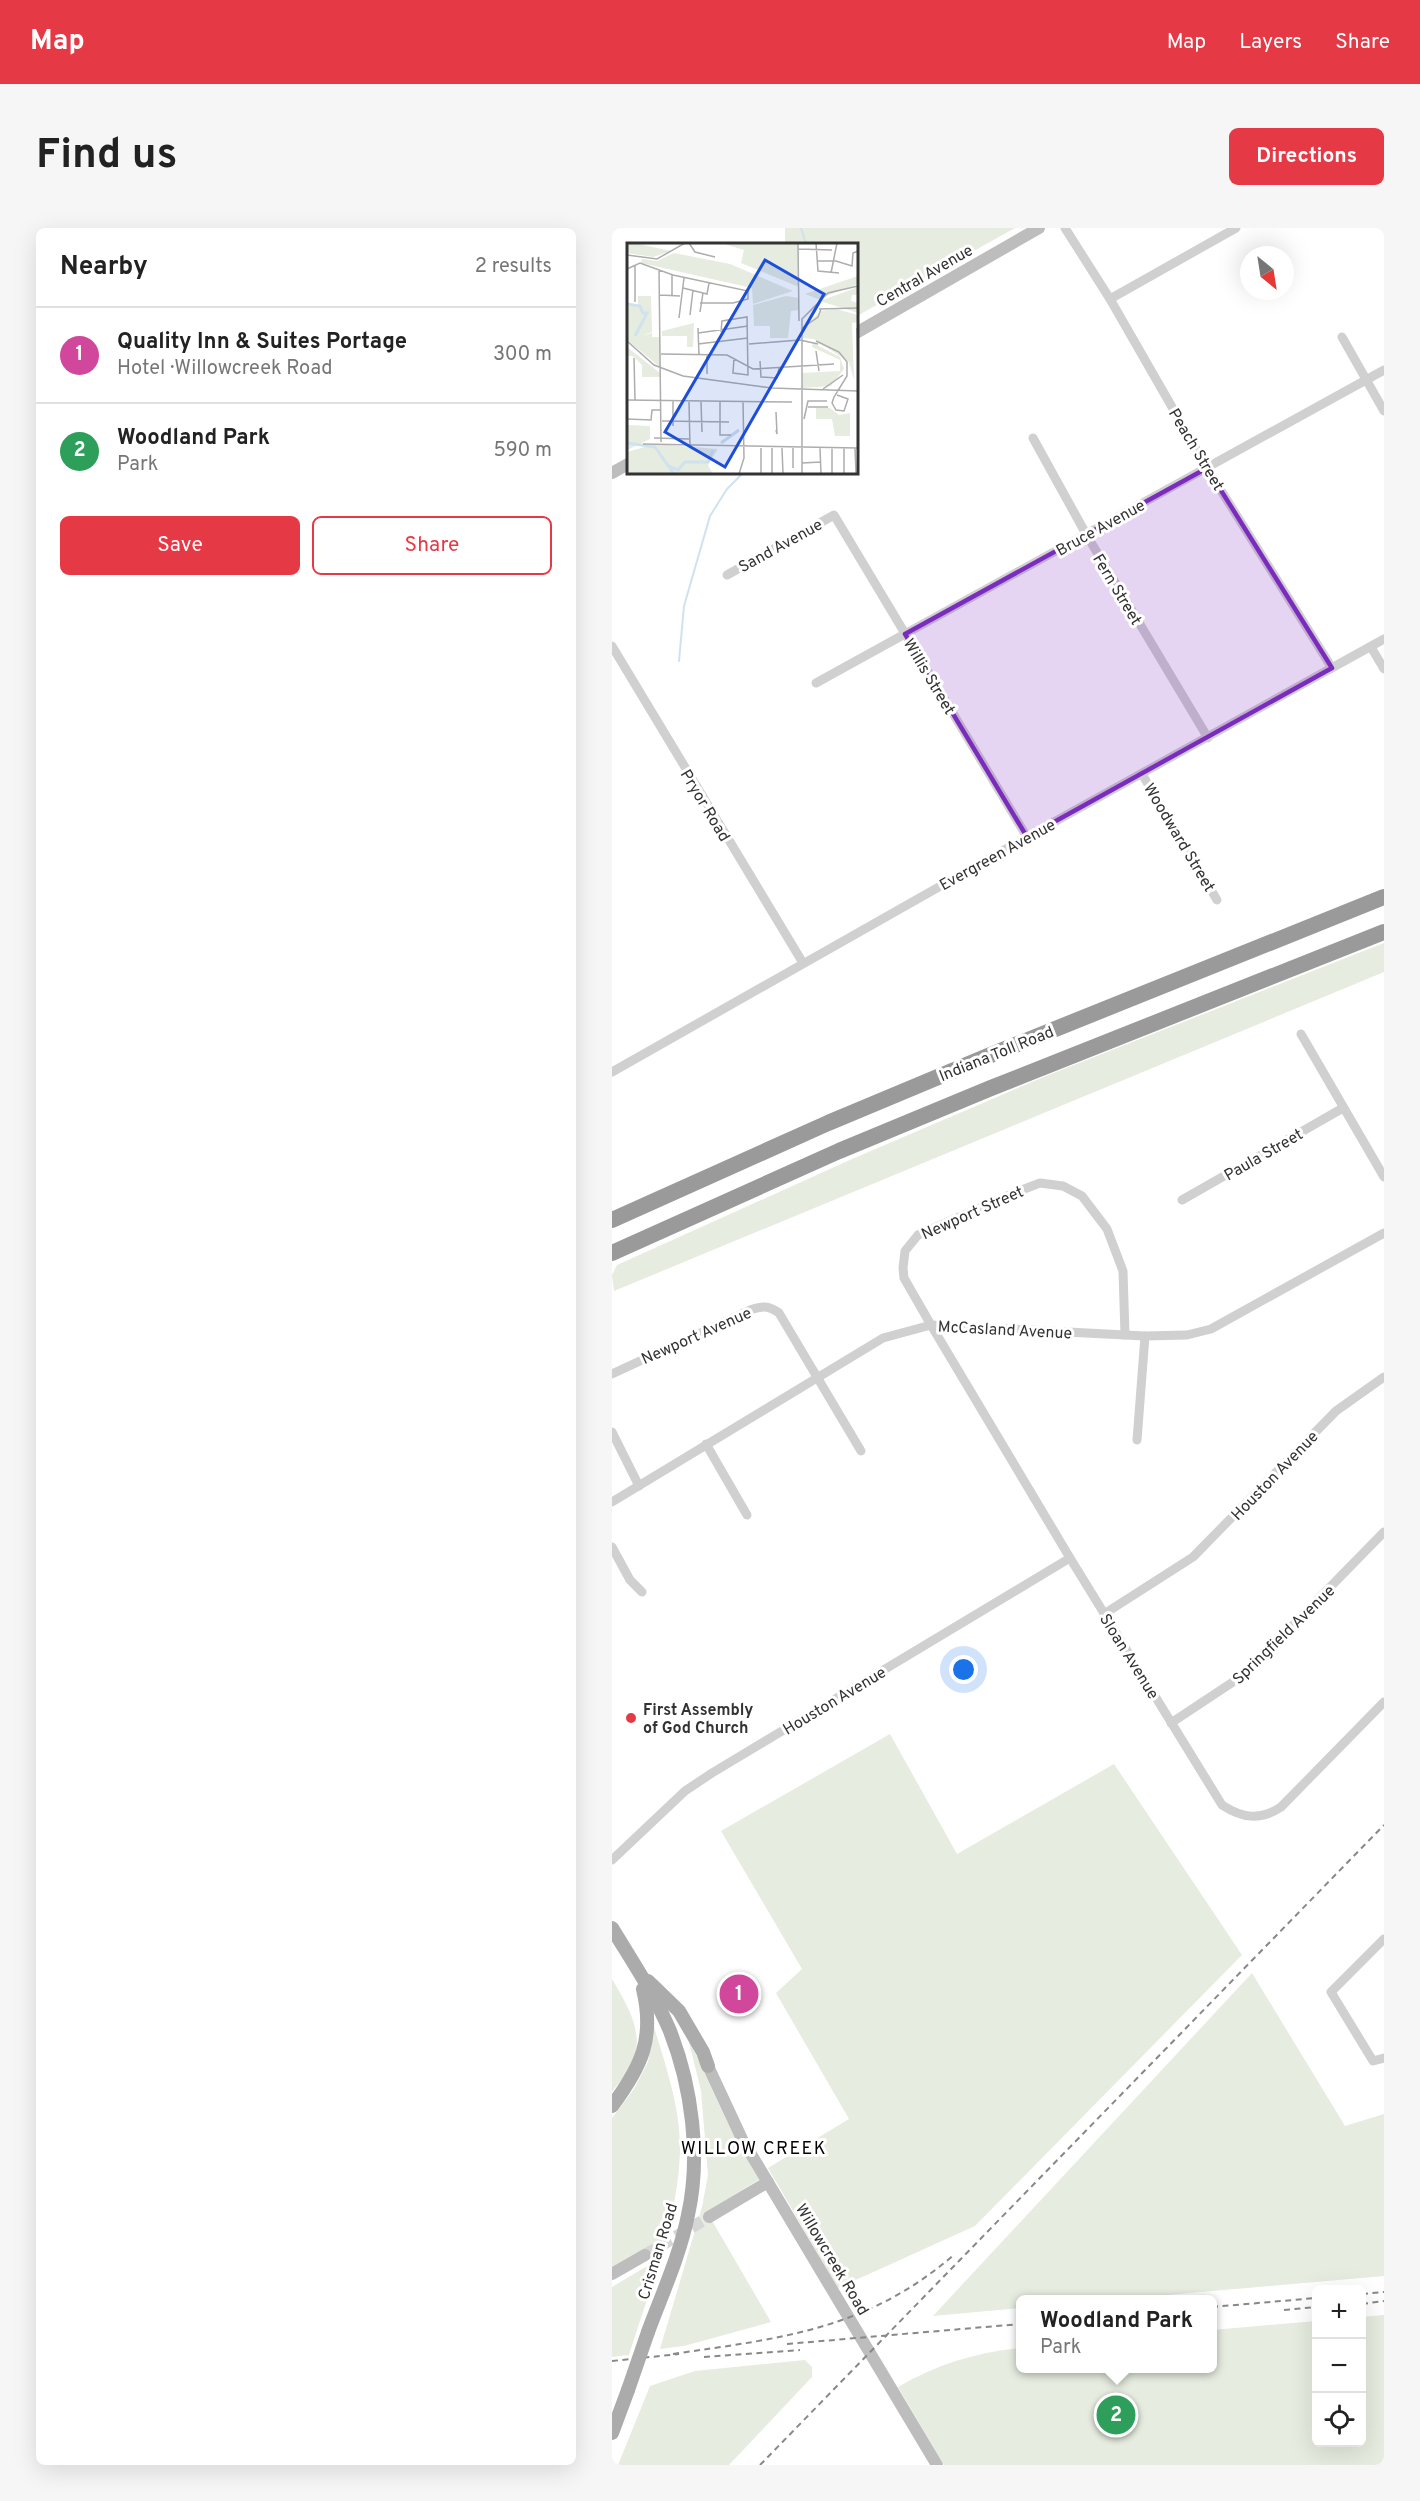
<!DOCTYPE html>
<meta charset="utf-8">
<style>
:root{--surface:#fff;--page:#f6f6f6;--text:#222;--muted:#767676;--line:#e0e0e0;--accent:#e63946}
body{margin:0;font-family:Overpass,sans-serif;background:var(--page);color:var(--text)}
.controls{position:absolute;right:18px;bottom:18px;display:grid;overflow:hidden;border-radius:9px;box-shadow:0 6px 24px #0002}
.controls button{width:54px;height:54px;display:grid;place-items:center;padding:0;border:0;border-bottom:2px solid var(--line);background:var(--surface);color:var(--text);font:30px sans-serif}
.compass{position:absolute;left:628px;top:18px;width:54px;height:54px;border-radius:50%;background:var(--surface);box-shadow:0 6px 24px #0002;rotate:150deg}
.you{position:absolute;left:352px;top:1442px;width:21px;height:21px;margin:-15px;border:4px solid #fff;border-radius:50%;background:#1a73e8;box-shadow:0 0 0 9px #1a73e833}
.badge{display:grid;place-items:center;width:39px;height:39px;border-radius:50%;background:var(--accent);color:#fff;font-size:20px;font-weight:700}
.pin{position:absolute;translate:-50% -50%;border:3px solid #fff;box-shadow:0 2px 6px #0006}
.popup{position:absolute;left:404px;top:2067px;width:201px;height:78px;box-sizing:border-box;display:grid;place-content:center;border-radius:9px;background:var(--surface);filter:drop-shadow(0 2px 4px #0005);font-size:20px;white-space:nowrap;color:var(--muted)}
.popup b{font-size:22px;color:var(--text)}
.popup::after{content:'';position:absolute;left:50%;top:100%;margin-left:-12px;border:12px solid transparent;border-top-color:var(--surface)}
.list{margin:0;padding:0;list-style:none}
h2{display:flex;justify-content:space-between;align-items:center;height:78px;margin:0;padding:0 24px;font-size:26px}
h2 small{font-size:20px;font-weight:400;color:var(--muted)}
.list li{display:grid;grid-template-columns:39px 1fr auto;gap:18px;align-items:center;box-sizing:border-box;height:96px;padding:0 24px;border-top:2px solid var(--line)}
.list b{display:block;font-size:22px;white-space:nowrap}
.list p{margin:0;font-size:20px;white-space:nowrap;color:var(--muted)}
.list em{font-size:20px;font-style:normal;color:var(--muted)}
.actions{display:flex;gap:12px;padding:18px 24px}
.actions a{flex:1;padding:14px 0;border:2px solid var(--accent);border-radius:9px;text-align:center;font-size:21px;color:var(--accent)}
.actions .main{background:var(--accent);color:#fff}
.icon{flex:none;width:33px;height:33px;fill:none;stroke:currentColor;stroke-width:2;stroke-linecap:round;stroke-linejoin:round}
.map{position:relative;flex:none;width:772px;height:2237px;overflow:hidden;border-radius:9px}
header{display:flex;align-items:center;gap:36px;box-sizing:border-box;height:84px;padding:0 30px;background:var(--accent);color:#fff}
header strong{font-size:28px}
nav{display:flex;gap:33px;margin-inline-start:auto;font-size:21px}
.intro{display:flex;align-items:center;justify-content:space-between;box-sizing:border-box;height:144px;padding:0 36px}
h1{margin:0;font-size:42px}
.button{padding:15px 27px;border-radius:9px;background:var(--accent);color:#fff;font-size:21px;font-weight:700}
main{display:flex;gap:36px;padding:0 36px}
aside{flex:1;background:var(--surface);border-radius:9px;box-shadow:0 6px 24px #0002}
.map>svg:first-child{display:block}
</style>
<header>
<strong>Map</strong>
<nav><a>Map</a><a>Layers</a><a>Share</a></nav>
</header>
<div class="intro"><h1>Find us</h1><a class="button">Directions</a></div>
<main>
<aside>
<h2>Nearby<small>2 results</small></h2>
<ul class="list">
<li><span class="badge" style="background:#d1479c">1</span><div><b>Quality Inn &amp; Suites Portage</b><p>Hotel · Willowcreek Road</p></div><em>300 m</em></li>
<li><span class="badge" style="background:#2e9e5b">2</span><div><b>Woodland Park</b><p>Park</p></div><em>590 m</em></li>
</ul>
<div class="actions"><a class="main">Save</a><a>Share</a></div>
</aside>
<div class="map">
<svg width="772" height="2237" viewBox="0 0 772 2237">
<rect width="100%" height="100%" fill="#fff"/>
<g fill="#e6ecdf">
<path d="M173 0H403L245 88 244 16H173Z"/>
<path d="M772 715V744L2 1063 0 1047 5 1037 238 932 434 848Z"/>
<path d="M278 1506 345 1626 502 1536 630 1727 363 1998 226 2060 156 1940 237 1891 164 1765 190 1741 109 1603Z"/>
<path d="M640 1745 733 1898 772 1886V2048L509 2071 408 2072V2080L321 2088Z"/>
<path d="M0 1751C14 1775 33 1804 21 1834 17 1844 6 1855 0 1864Z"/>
<path d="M42 1799C54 1839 69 1881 68 1924 66 1993 37 2062 17 2127L0 2129V2059L42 2034 33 2021 0 2040V1890L22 1861 36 1834Z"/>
<path d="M76 1810 120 1904 148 1951 95 1984 159 2094 72 2118 48 2121 90 1979 96 1947 89 1863Z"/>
<path d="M772 2087V2237H332L286 2159C323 2137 365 2124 408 2120V2140H600V2102L704 2093V2214H750V2089Z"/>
<path d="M193 2132 200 2139V2149L117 2237H6L38 2158 83 2143Z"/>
</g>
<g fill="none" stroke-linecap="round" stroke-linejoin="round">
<g stroke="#cfe2ee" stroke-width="2">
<path d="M189 0 194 16"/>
<path d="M67 433 72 378 98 288 115 261 132 244"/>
</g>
<path stroke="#d6d6d6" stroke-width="12" stroke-dasharray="12 6" stroke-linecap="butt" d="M33 2027 97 1989"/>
<g stroke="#d0d0d0" stroke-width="9">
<path d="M453 0 498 71 595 240 720 440"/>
<path d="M498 71 624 0"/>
<path d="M730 109 772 183"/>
<path d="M421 210 474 306 596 510"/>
<path d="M115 347 222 287 415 609"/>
<path d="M0 418 191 735"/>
<path d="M759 419 772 441"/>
<path d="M204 455 772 142"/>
<path d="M530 546 605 672"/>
<path d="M689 806 772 949"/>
<path d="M0 844 415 609 772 411"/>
<path d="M570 972 731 880"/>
<path d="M513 1107 511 1043 495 1001 470 968 451 958 428 955 407 963 306 1007 293 1023 291 1040 292 1050 319 1097 458 1330 610 1577C630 1590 648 1593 669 1579L772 1474"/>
<path d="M0 1146 138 1082C150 1078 156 1077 167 1085L249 1223"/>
<path d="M0 1204 27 1258"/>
<path d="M525 1212 533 1108"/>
<path d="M94 1216 135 1287"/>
<path d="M0 1274 271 1110 319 1097 533 1108 575 1107 599 1101 772 1005"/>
<path d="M0 1319 18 1352 30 1364"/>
<path d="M492 1386 581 1329 724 1183 772 1149"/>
<path d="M559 1495 633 1446 772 1304"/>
<path d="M0 1632 73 1563 100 1545 458 1330"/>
<path d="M772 1711 719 1764 761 1833 772 1830"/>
</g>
<g stroke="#bdbdbd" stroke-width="12">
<path d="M244 105 427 0"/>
<path d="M0 245 16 236"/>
<path d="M96 1838 130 1911 325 2237"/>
<path d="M97 1989 156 1954"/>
<path d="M0 2046 33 2027"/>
</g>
<g stroke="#ababab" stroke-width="14">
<path d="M0 1700C20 1733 43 1767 58 1803 80 1859 89 1929 76 1987 68 2027 50 2066 36 2104"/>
<path d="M36 1753 67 1783 91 1824 96 1838"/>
<path d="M0 1878C29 1839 43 1811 31 1761"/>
<path d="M0 2205 16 2162"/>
</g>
<g stroke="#9a9a9a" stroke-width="16">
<path d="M0 992 216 895 381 826 772 669"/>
<path d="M0 1025 227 923 379 860 772 704"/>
</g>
<g stroke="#888" stroke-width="2" stroke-dasharray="6 4.5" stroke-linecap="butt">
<path d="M750 2066 772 2064"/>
<path d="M750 2076 772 2073"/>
<path d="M600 2079 704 2070"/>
<path d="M672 2082 704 2079"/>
<path d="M175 2116 408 2096"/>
<path d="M61 2126C170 2110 255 2102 343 2026"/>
<path d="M92 2129 188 2122"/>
<path d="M0 2133 67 2126"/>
<path d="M148 2237 772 1597"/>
</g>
<path stroke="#ababab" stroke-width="14" d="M16 2162 36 2104"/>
</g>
<path fill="#7b2cbf" fill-opacity="0.2" stroke="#7b2cbf" stroke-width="4.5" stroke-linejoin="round" d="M595 240 720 440 415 609 293 406Z"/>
<circle fill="#e63946" stroke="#fff" stroke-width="2" cx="19" cy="1490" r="6"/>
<g text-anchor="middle" stroke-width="6" stroke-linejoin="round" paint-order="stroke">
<g font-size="16" fill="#333" stroke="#fff">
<text transform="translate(312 47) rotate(-30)" y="6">Central Avenue</text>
<text transform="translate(585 221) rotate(59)" y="6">Peach Street</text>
<text transform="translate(488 299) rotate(-29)" y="6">Bruce Avenue</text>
<text transform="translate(168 317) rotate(-29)" y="6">Sand Avenue</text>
<text transform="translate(506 361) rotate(59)" y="6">Fern Street</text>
<text transform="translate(318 448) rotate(59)" y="6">Willis Street</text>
<text transform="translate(94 577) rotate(59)" y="6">Pryor Road</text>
<text transform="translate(568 609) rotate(59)" y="6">Woodward Street</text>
<text transform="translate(385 626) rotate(-29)" y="6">Evergreen Avenue</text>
<text transform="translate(384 825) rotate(-22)" y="6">Indiana Toll Road</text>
<text transform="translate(651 926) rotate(-30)" y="6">Paula Street</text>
<text transform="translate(360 984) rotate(-24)" y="6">Newport Street</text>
<text transform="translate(393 1101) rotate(3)" y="6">McCasland Avenue</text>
<text transform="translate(84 1107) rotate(-24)" y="6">Newport Avenue</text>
<text transform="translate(662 1247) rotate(-46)" y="6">Houston Avenue</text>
<text transform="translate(671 1406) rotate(-44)" y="6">Springfield Avenue</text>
<text transform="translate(518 1428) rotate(58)" y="6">Sloan Avenue</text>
<text transform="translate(222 1472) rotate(-31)" y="6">Houston Avenue</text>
<text transform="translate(45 2023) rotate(-73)" y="6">Crisman Road</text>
<text transform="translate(221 2031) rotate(59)" y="6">Willowcreek Road</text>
</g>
<g font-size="16" font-weight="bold" fill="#333" stroke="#fff" text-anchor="start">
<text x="31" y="1487">First Assembly<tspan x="31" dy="18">of God Church</tspan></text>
</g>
<g font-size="18" letter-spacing="1.5" fill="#000" stroke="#fff">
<text x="142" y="1926">WILLOW CREEK</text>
</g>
</g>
<g transform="translate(15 15)">
<rect width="231" height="231" fill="#fff"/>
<path d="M0 0H7L44 8 26 14 0 10ZM94 0H171L172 44 114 20 117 7ZM47 10 103 21 166 48 126 61 125 45 14 20 15 16 30 18ZM231 33V41L191 56 178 51ZM231 44V52H225L224 58 231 60V70L193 58ZM11 53H24L25 89 15 93 25 90V94H33V124L0 97V63L11 62ZM159 53 172 55V67L164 68 161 95H143V83H127L126 62ZM209 66 231 72V79L225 80 227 137 222 119 187 96 176 95V85L194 68ZM67 80 66 104H60V93H35V88ZM186 100 213 114 217 126 204 143 175 145V130L213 128V117L185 104ZM0 104 33 130V134H15V122L6 113H0ZM189 165H203L212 172 223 170V193H208L205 176H189ZM0 182 23 183V196L0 207ZM28 201 91 206 81 222 86 231H0V209Z" fill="#e6ecdf"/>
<path fill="none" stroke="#cfe2ee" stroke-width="3" d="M0 61 13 63 16 70H20L8 93M0 200 28 204 47 231M94 200 112 187M41 223 51 227 58 219H81L86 207"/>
<path fill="none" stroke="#adadad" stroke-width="1.5" d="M62 0 68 9 88 14M171 0 172 78M189 0 191 28 212 30M171 6 205 7M0 12 30 16 58 0M190 18H209L225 23 226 10 231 8M0 26 13 20 46 32 121 48V56L106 60H73M32 26 34 199M204 30 210 0M45 32V53M56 45 80 51 82 40M33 52 53 53M0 54V26M8 59V22M192 66 231 65M73 69 76 50M63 72 66 47M52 75 57 35M71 85 72 112M230 85 231 118M174 86 191 74 194 66M94 89 95 78 120 74 121 132 106 130 107 115M71 90 121 83M173 97 191 101M0 98 27 122 56 133 145 145 231 148M189 98 212 109 220 119V133L207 154 205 160 209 167 217 168 221 156 210 152M71 101 121 95M122 101 173 97M189 108 192 128M34 111 100 112 126 126 207 121M80 112V131M7 115 8 157M133 118 134 134 150 135 152 125M196 146 216 132M0 157 165 159M46 157V183M62 158 63 205M74 158 75 189M93 158V192H104M181 164H201M0 176 24 177 25 167H34M177 176 181 158H200M35 178 102 179M149 187 150 191 149 169M27 195 62 196M16 201 231 205M134 205V231M145 205V231M155 205 156 231M166 205V225M193 205 194 231M205 205V231M217 205V231M228 205 229 231M175 211V231M175 213V76L201 50 231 43M175 220 194 219M112 231 117 215 116 158"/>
<path fill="#1d4ed8" fill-opacity="0.15" stroke="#1d4ed8" stroke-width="3" d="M138 17 197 51 98 224 38 189Z"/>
<rect width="231" height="231" fill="none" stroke="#333" stroke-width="3"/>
</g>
</svg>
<div class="controls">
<button>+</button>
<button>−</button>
<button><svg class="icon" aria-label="locate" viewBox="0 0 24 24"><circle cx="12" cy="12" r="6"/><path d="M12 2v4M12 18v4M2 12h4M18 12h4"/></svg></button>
</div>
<svg class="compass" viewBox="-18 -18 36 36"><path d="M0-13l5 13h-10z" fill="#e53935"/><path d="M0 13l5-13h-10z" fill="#767676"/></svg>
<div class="you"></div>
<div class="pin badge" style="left:127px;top:1766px;background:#d1479c">1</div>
<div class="pin badge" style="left:504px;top:2187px;background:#2e9e5b">2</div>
<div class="popup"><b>Woodland Park</b>Park</div>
</div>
</main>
